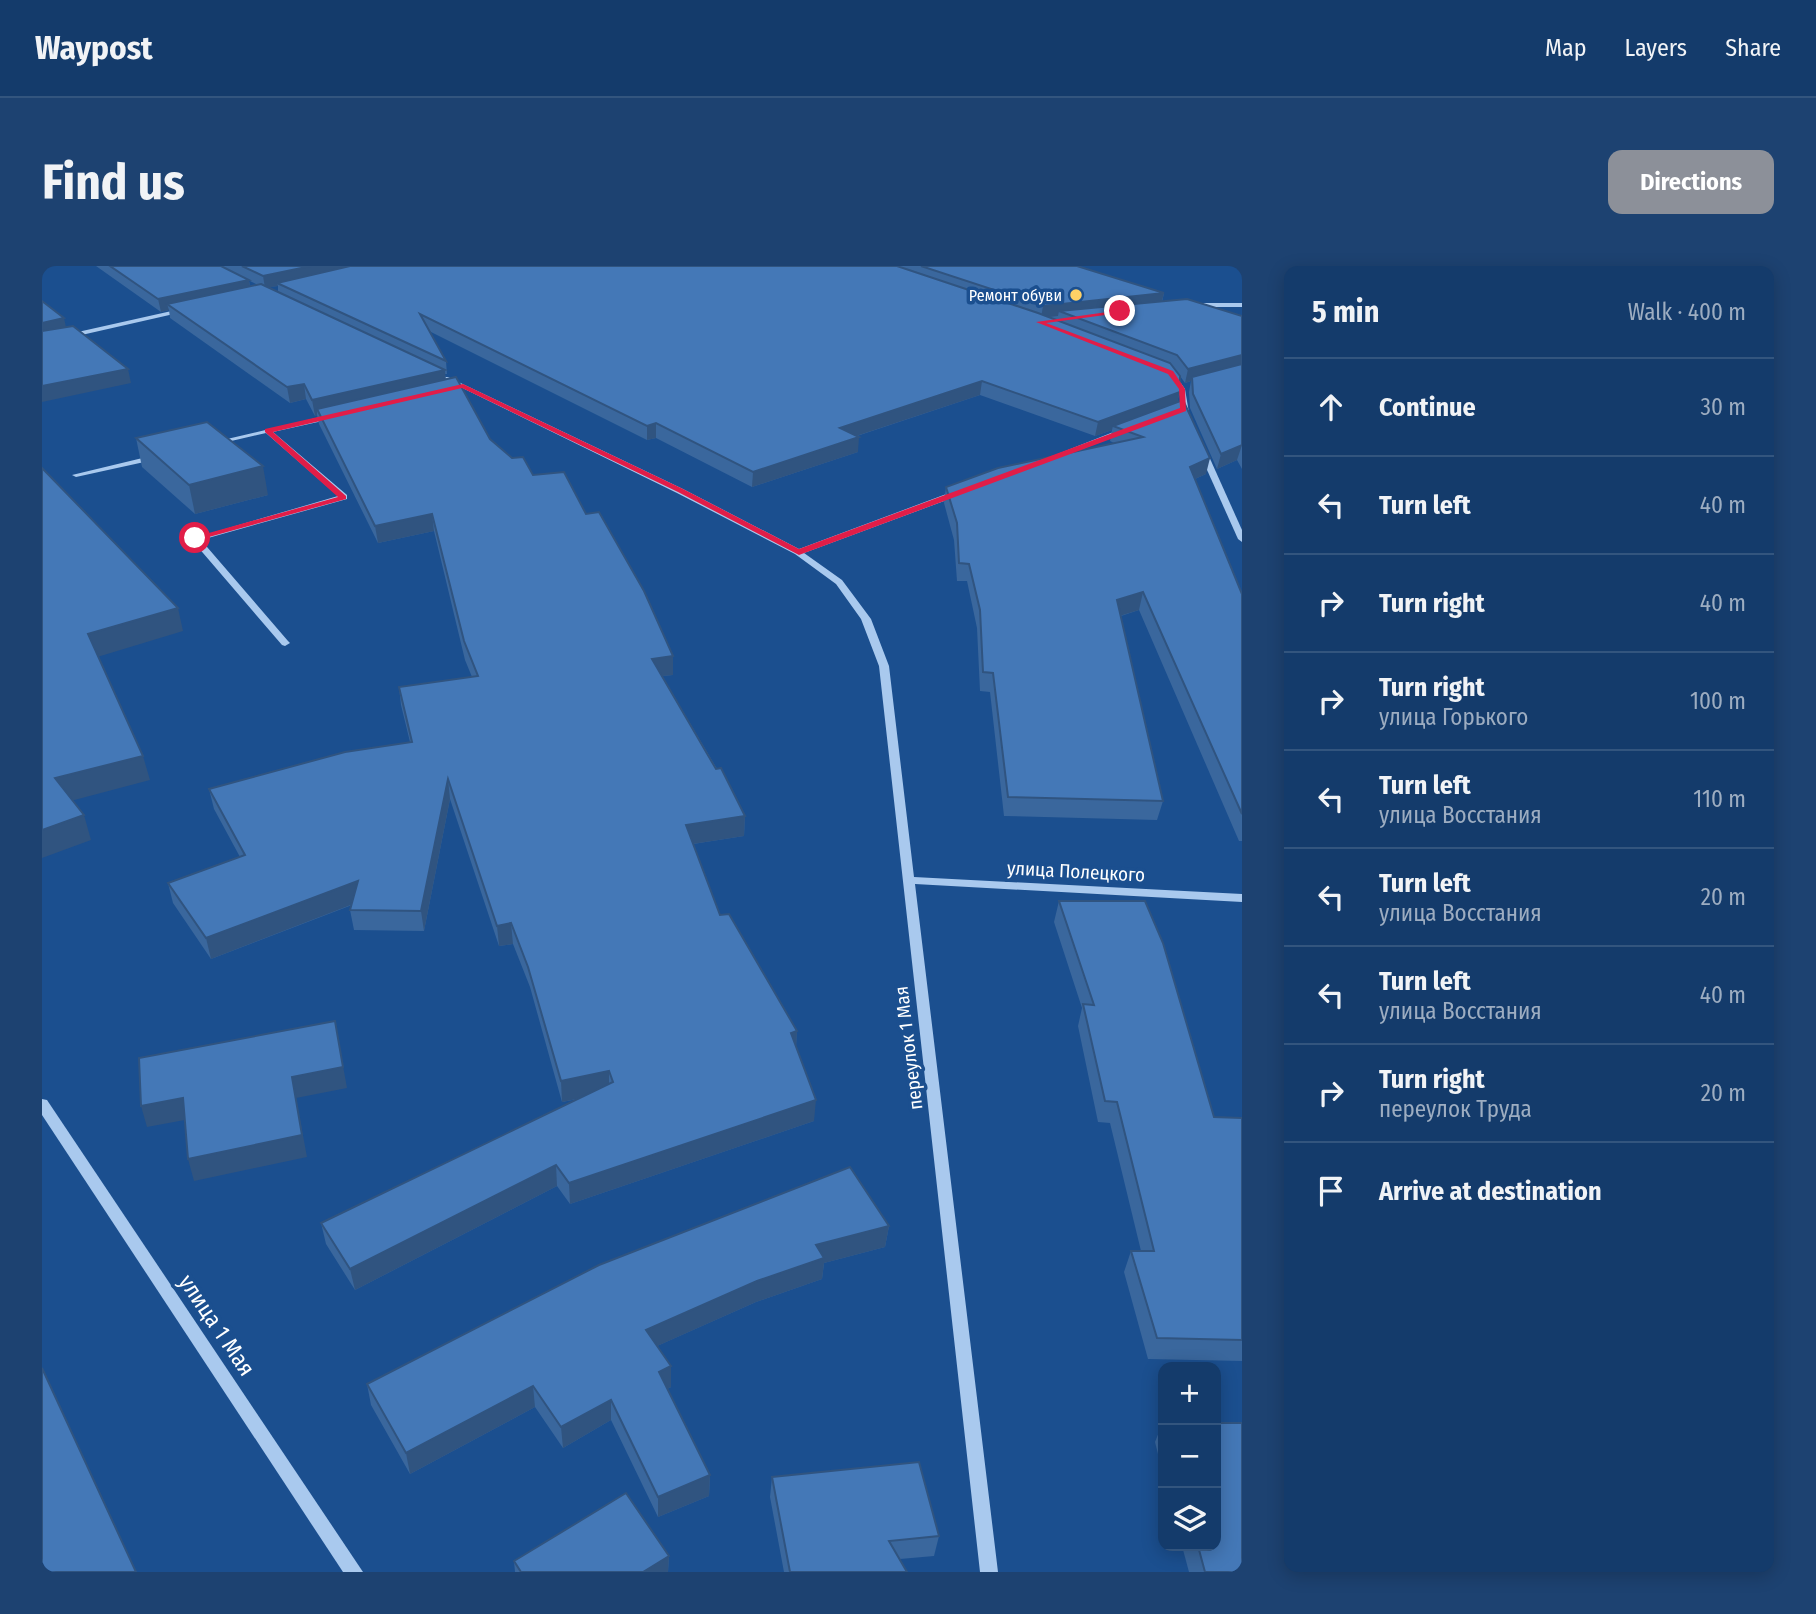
<!DOCTYPE html>
<meta charset="utf-8">
<style>
:root{--surface:#143b6b;--page:#1d4271;--text:#f1f3f6;--muted:#9dadc1;--line:#33557e;--accent:#8c9099}
body{margin:0;font-family:"Fira Sans Condensed",sans-serif;background:var(--page);color:var(--text)}
.controls{position:absolute;right:21px;bottom:21px;display:grid;overflow:hidden;border-radius:14px;box-shadow:0 4px 18px #0003}
.controls button{width:63px;height:63px;display:grid;place-items:center;padding:0;border:0;border-bottom:2px solid var(--line);background:var(--surface);color:var(--text);font:35px sans-serif}
.stop{position:absolute;width:21px;height:21px;margin:-16px;border:5px solid #e11d48;border-radius:50%;background:#fff}
.stop.end{background:#e11d48;border-color:#fff;box-shadow:0 2px 7px #0008}
.list{margin:0;padding:0;list-style:none}
h2{display:flex;justify-content:space-between;align-items:center;height:91px;margin:0;padding:0 28px;font-size:30px}
h2 small{font-size:23px;font-weight:400;color:var(--muted)}
.list li{display:grid;grid-template-columns:46px 1fr auto;gap:21px;align-items:center;box-sizing:border-box;height:98px;padding:0 28px;border-top:2px solid var(--line)}
.list b{display:block;font-size:26px;white-space:nowrap}
.list p{margin:0;font-size:23px;white-space:nowrap;color:var(--muted)}
.list em{font-size:23px;font-style:normal;color:var(--muted)}
.icon{flex:none;width:38px;height:38px;fill:none;stroke:currentColor;stroke-width:2;stroke-linecap:round;stroke-linejoin:round}
.map{position:relative;flex:none;width:1200px;height:1306px;overflow:hidden;border-radius:14px}
header{display:flex;align-items:center;gap:42px;box-sizing:border-box;height:98px;padding:0 35px;background:var(--surface);border-bottom:2px solid var(--line)}
header strong{font-size:33px}
nav{display:flex;gap:38px;margin-inline-start:auto;font-size:24px}
.intro{display:flex;align-items:center;justify-content:space-between;box-sizing:border-box;height:168px;padding:0 42px}
h1{margin:0;font-size:49px}
.button{padding:18px 32px;border-radius:14px;background:var(--accent);color:#fff;font-size:24px;font-weight:700}
main{display:flex;gap:42px;padding:0 42px}
aside{flex:1;background:var(--surface);border-radius:14px;box-shadow:0 4px 18px #0003}
.map>svg:first-child{display:block}
</style>
<header>
<strong>Waypost</strong>
<nav><a>Map</a><a>Layers</a><a>Share</a></nav>
</header>
<div class="intro"><h1>Find us</h1><a class="button">Directions</a></div>
<main>
<div class="map">
<svg width="1200" height="1306" viewBox="0 0 1200 1306">
<rect width="100%" height="100%" fill="#1b4f8f"/>
<g fill="none" stroke-linecap="round" stroke-linejoin="round">
<g fill="#a9c9ee" fill-rule="evenodd">
<path d="M1200 37V41H1148L1145 39 1148 37Z"/>
<path d="M143 42 145 45 0 78V74Z"/>
<path d="M1127 106H1131L1143 123 1148 153 1141 151 1137 123 1126 107Z"/>
<path d="M402 111H406L641 223 757 283 915 224H921V228L762 287 800 314 829 353 847 400 872 611 1200 628V636L873 618 956 1306H938L837 400 819 353 794 318 753 288 635 227 402 113Z"/>
<path d="M291 148H294V152L231 166 305 229V233L159 274 246 375 248 377 243 380 240 379 149 273 296 230 224 167 172 179 168 177Z"/>
<path d="M1079 163 1086 165 1010 195 1003 193Z"/>
<path d="M1158 184 1165 186 1200 264V276L1196 273 1157 186Z"/>
<path d="M113 189 117 191 116 193 34 211 30 209Z"/>
<path d="M0 833 5 834 321 1306H301L0 849Z"/>
</g>
</g>
<g fill="#3a679d" fill-rule="evenodd">
<path d="M54 0H1035L1122 27 1120 36 1200 50V203L1195 194 1175 203 1148 142 1147 126 1149 115 1143 117 1138 110V126L1135 136 1164 208 1153 213 1200 328V575H1197L1097 344 1079 350 1121 535 1115 554 962 550 948 426 938 425 935 362 925 315H915L912 274 902 237 904 221 1072 177 1068 175 1070 164 1053 170 938 129 815 170 816 186 710 221 614 172 605 174 387 65 404 95 405 108H403L404 114 448 173 491 209 544 248 631 390V409L620 410 703 550 702 570 651 578 678 649 755 765 754 780 772 855 528 938 515 920 313 1024 284 978 279 957 536 833 520 836 488 721 471 678 457 680 408 533 382 665 312 664 308 644 310 639 169 693 131 637 126 617 198 591 172 543 167 523 368 476 359 439 357 421 430 411 423 394 392 265 336 277 277 158 275 149 273 150 264 133 248 137 128 52 127 44 119 46ZM207 15H208L216 19 208 20ZM236 20V26L227 21Z"/>
<path d="M94 172 226 229 153 248 100 201Z"/>
<path d="M1017 635 1172 851 1200 852V1095L1106 1093 1082 1006 1089 985H1099L1068 857 1056 856 1036 760 1040 742 1012 656Z"/>
<path d="M847 960 843 981 782 997 780 1013 714 1036 615 1080 629 1100V1121L625 1123 668 1209 667 1230 616 1251 569 1154 521 1182 493 1141 368 1208 329 1139 325 1118Z"/>
<path d="M1121 1156V1208L1113 1176Z"/>
<path d="M730 1211 897 1270 892 1290 858 1293 865 1306H742L728 1231Z"/>
<path d="M1140 1280H1174L1200 1306H1147Z"/>
<path d="M627 1290 626 1306H473L472 1295Z"/>
</g>
<g fill="#305480">
<path d="M269 0H326L235 17 236 20 223 22 221 10Z"/>
<path d="M207 14 209 26 125 38 127 44 119 46 116 33Z"/>
<path d="M1122 27 1119 39 1017 45 1016 50 999 52 1001 40Z"/>
<path d="M22 52 25 66 0 71V57Z"/>
<path d="M1200 89V102L1150 111 1149 115 1143 117 1146 103Z"/>
<path d="M86 103 89 117 0 136V120Z"/>
<path d="M403 104 404 119 275 143V149L273 150 270 134Z"/>
<path d="M940 115 938 129 796 176 798 162Z"/>
<path d="M262 118 264 133 248 137 245 121Z"/>
<path d="M1138 126 1134 140 1071 160 1070 164 1053 170 1056 156Z"/>
<path d="M614 157V172L605 174V160Z"/>
<path d="M817 171 816 186 710 221 711 206Z"/>
<path d="M1200 179 1195 194 1175 203 1179 188Z"/>
<path d="M1168 192 1164 208 1144 217 1148 201Z"/>
<path d="M221 200 226 229 153 248 147 219Z"/>
<path d="M390 248 392 265 336 277 333 260Z"/>
<path d="M1101 326 1097 344 1071 352 1075 334Z"/>
<path d="M136 342 141 365 52 392 46 368Z"/>
<path d="M631 390V409L610 411V393Z"/>
<path d="M101 490 108 514 21 537 13 512Z"/>
<path d="M406 513 408 533 382 665 379 645Z"/>
<path d="M42 549 49 574 0 592V564Z"/>
<path d="M703 550 702 570 644 579V559Z"/>
<path d="M316 615 319 635 169 693 164 672Z"/>
<path d="M469 657 471 678 457 680 455 660Z"/>
<path d="M293 755 305 822 254 832 265 891 152 915 146 893 250 811Z"/>
<path d="M755 765 754 786 749 767Z"/>
<path d="M567 805V826L520 836 519 815Z"/>
<path d="M141 832 148 853 105 861 99 840Z"/>
<path d="M774 834 772 855 528 938 527 917Z"/>
<path d="M514 899 515 920 313 1024 308 1003Z"/>
<path d="M847 960 843 981 782 997 780 1013 714 1036 604 1085V1064L774 979Z"/>
<path d="M629 1100V1121L617 1127V1106Z"/>
<path d="M491 1120 493 1141 368 1208 364 1187Z"/>
<path d="M569 1134V1154L521 1182 519 1161Z"/>
<path d="M668 1209 667 1230 616 1251V1231Z"/>
<path d="M627 1290 626 1306H601Z"/>
</g>
<g fill="#4478b7" stroke="#305480" stroke-width="2">
<path d="M68 0H179L207 14 116 33Z"/>
<path d="M200 0H269L221 10Z"/>
<path d="M308 0H855L996 47 1128 97 1138 110V126L1056 156 940 115 798 162 817 171 711 206 614 157 605 160 378 48 404 95 235 17Z"/>
<path d="M879 0H1035L1122 27 1001 40Z"/>
<path d="M219 18 403 104 270 134 262 118 245 121 125 38Z"/>
<path d="M1145 33 1200 50V89L1146 103 1135 89 1017 45Z"/>
<path d="M0 35 22 52 0 57Z"/>
<path d="M31 60 86 103 0 120V65Z"/>
<path d="M1200 98V180V179L1179 188 1151 128 1150 111Z"/>
<path d="M414 111 448 173 470 192 481 191 491 209 522 206 544 248 557 246 602 325 631 390 610 393 674 503 679 502 703 550 644 559 678 649 687 648 755 765 749 767 774 834 527 917 514 899 308 1003 279 957 571 816 567 805 519 815 486 701 469 657 455 660 406 513 379 645 308 644 316 615 164 672 126 617 203 589 167 523 303 486 370 476 357 421 436 410 422 375 390 248 333 260 275 143Z"/>
<path d="M1141 134 1168 192 1148 201 1200 328V548L1101 326 1075 334 1121 535 966 531 951 407 941 406 938 344 927 298 917 297 915 257 904 221 956 202 1101 171 1071 160Z"/>
<path d="M165 156 221 200 147 219 94 172Z"/>
<path d="M0 202 136 342 46 368 101 490 13 512 42 549 0 564Z"/>
<path d="M1017 635H1103L1121 677 1172 851 1200 852V1074L1115 1072 1089 985H1112L1075 836 1063 835 1041 738 1052 739Z"/>
<path d="M293 755 301 801 250 811 260 869 146 893 141 832 99 840 97 792Z"/>
<path d="M808 901 847 960 774 979 782 992 715 1015 604 1064 629 1100 617 1106 668 1209 616 1231 569 1134 519 1161 491 1120 364 1187 325 1118 557 999Z"/>
<path d="M0 1102 94 1306H0Z"/>
<path d="M1174 1157H1200V1306H1163L1156 1280H1174Z"/>
<path d="M877 1196 897 1270 847 1275 865 1306H748L730 1211Z"/>
<path d="M584 1227 627 1290 601 1306H479L472 1295Z"/>
</g>
<path fill="#e11d48" d="M1080 44 1078 47 1004 57 1131 105 1143 123 1144 145 757 289 636 226 420 122 231 166 304 230V233L156 274 149 272 296 231 223 166V163L421 118 641 223 757 283 1138 142 1137 123 1126 108 994 56Z"/>
<circle fill="#ffd166" stroke="#1b4f8f" stroke-width="2.5" cx="1034" cy="29" r="7"/>
<g text-anchor="middle" stroke-width="7" stroke-linejoin="round" paint-order="stroke">
<g font-size="16" fill="#fff" stroke="#1b4f8f" text-anchor="end">
<text x="1020" y="35">Ремонт обуви</text>
</g>
<g font-size="19" fill="#fff" stroke="#1b4f8f">
<text transform="translate(1034 605) rotate(3)" y="7">улица Полецкого</text>
<text transform="translate(866 782) rotate(-97)" y="7">переулок 1 Мая</text>
</g>
<g font-size="23" fill="#fff" stroke="#1b4f8f">
<text transform="translate(175 1059) rotate(56)" y="8">улица 1 Мая</text>
</g>
</g>
</svg>
<div class="controls">
<button>+</button>
<button>−</button>
<button><svg class="icon" aria-label="layers" viewBox="0 0 24 24"><path d="M12 4l9 5-9 5-9-5zM3 14l9 5 9-5"/></svg></button>
</div>
<div class="stop" style="left:153px;top:272px"></div>
<div class="stop end" style="left:1078px;top:45px"></div>
</div>
<aside>
<h2>5 min<small>Walk · 400 m</small></h2>
<ul class="list">
<li><svg class="icon" aria-label="ahead" viewBox="0 0 24 24"><path d="M12 20V5M6 11l6-6 6 6"/></svg><div><b>Continue</b></div><em>30 m</em></li>
<li><svg class="icon" aria-label="left" viewBox="0 0 24 24"><path d="M17 20v-9H6M10 6l-5 5 5 5"/></svg><div><b>Turn left</b></div><em>40 m</em></li>
<li><svg class="icon" aria-label="right" viewBox="0 0 24 24"><path d="M7 20v-9h11M14 6l5 5-5 5"/></svg><div><b>Turn right</b></div><em>40 m</em></li>
<li><svg class="icon" aria-label="right" viewBox="0 0 24 24"><path d="M7 20v-9h11M14 6l5 5-5 5"/></svg><div><b>Turn right</b><p>улица Горького</p></div><em>100 m</em></li>
<li><svg class="icon" aria-label="left" viewBox="0 0 24 24"><path d="M17 20v-9H6M10 6l-5 5 5 5"/></svg><div><b>Turn left</b><p>улица Восстания</p></div><em>110 m</em></li>
<li><svg class="icon" aria-label="left" viewBox="0 0 24 24"><path d="M17 20v-9H6M10 6l-5 5 5 5"/></svg><div><b>Turn left</b><p>улица Восстания</p></div><em>20 m</em></li>
<li><svg class="icon" aria-label="left" viewBox="0 0 24 24"><path d="M17 20v-9H6M10 6l-5 5 5 5"/></svg><div><b>Turn left</b><p>улица Восстания</p></div><em>40 m</em></li>
<li><svg class="icon" aria-label="right" viewBox="0 0 24 24"><path d="M7 20v-9h11M14 6l5 5-5 5"/></svg><div><b>Turn right</b><p>переулок Труда</p></div><em>20 m</em></li>
<li><svg class="icon" aria-label="arrive" viewBox="0 0 24 24"><path d="M6 21V4h12l-3 4 3 4H6"/></svg><div><b>Arrive at destination</b></div></li>
</ul>
</aside>
</main>
